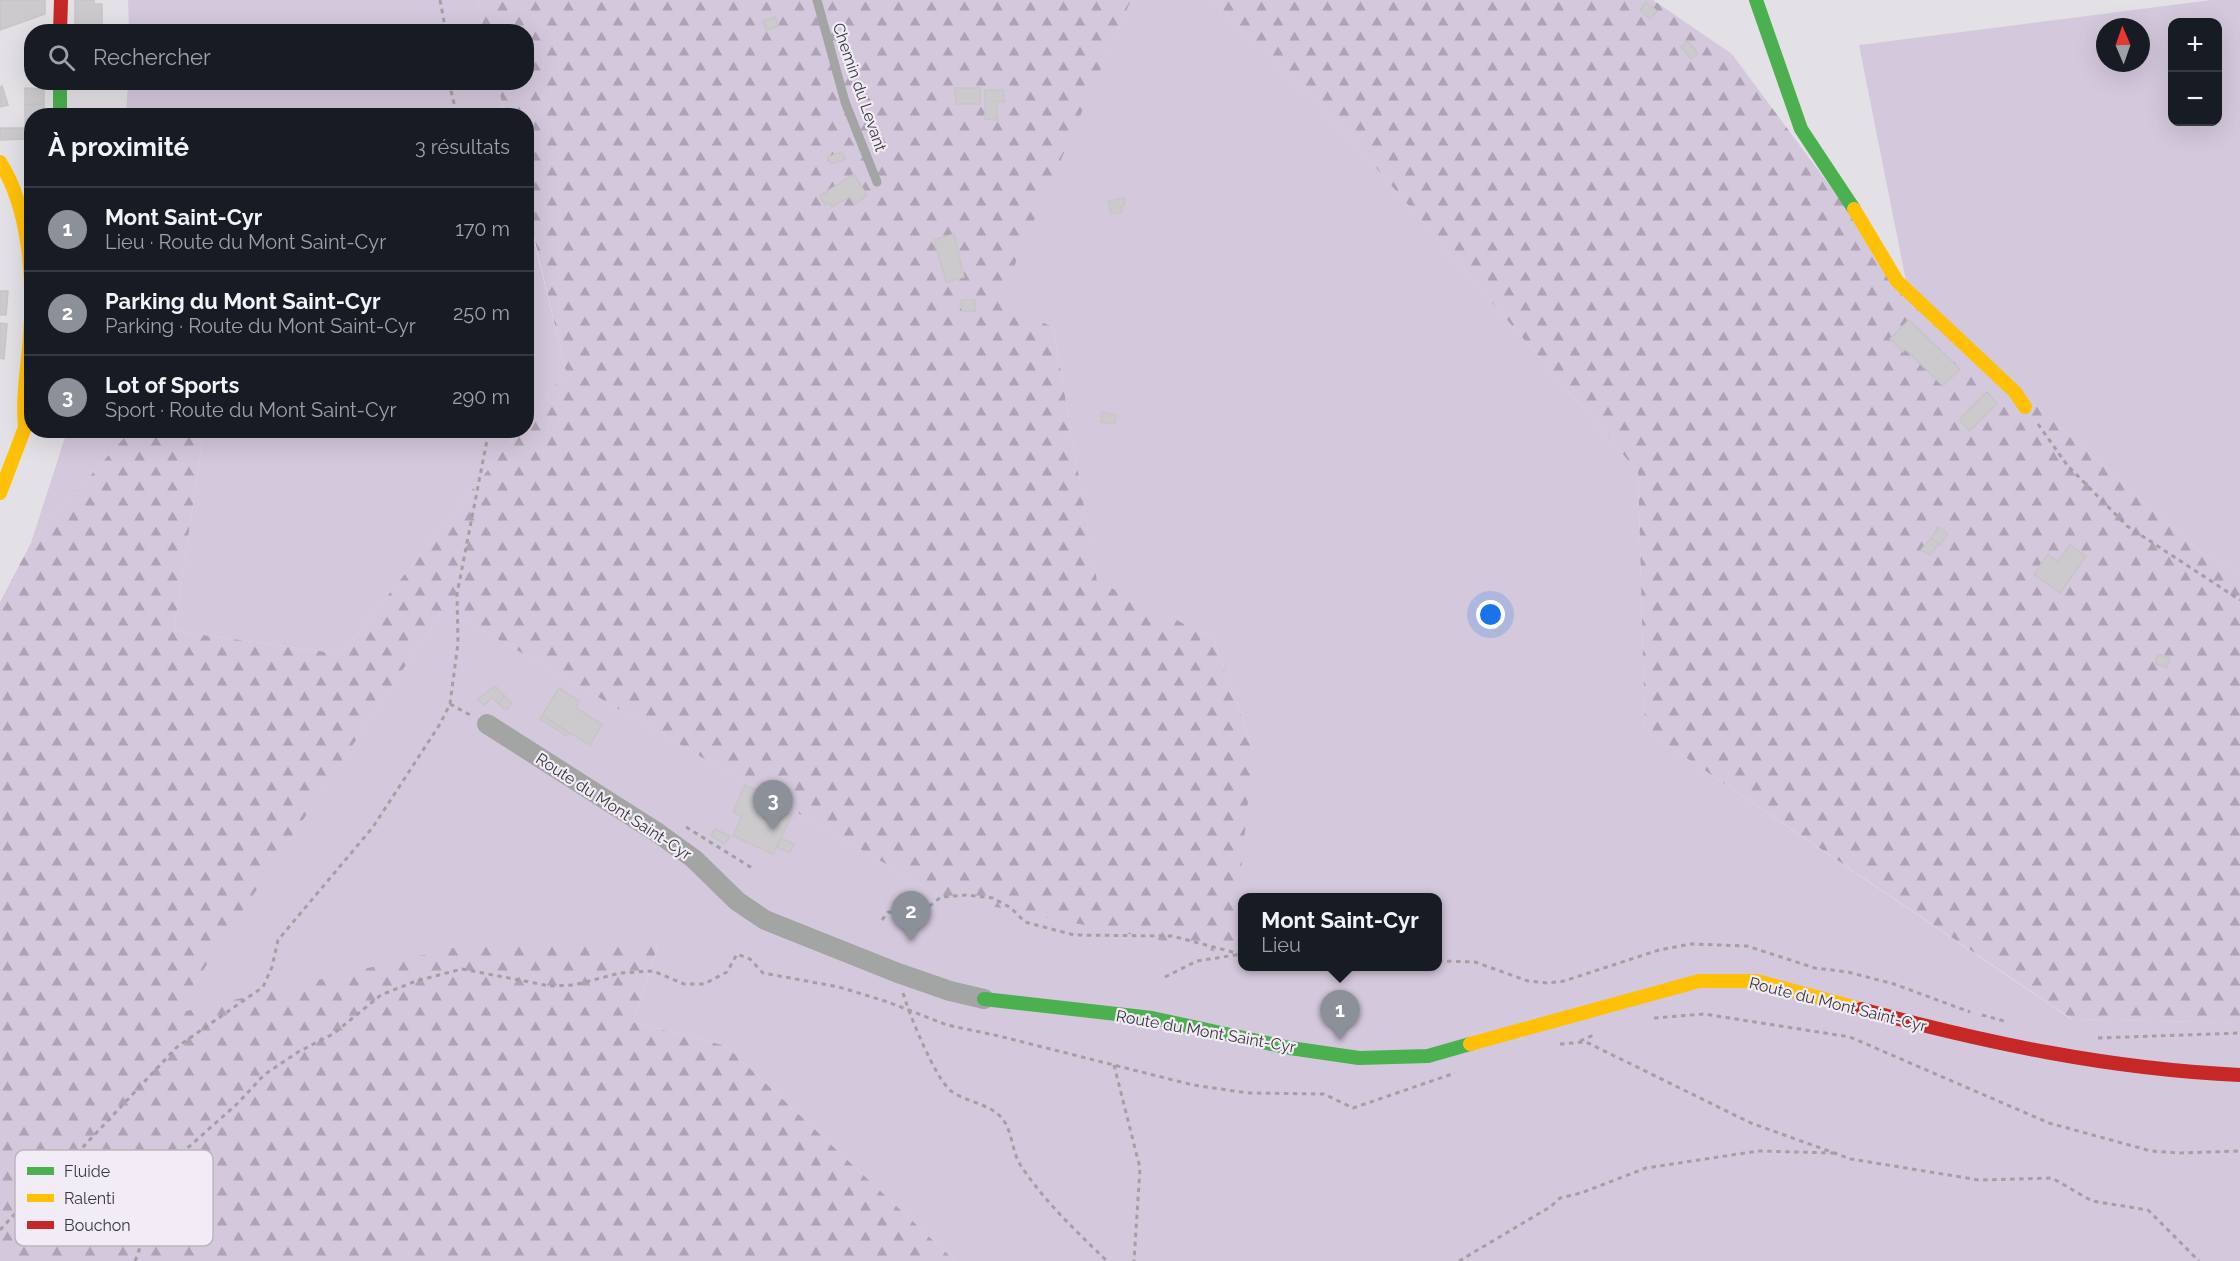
<!DOCTYPE html>
<html lang="fr">
<meta charset="utf-8">
<style>
:root{--surface:#171b24;--page:#20242c;--text:#f1f3f6;--muted:#9ea1a6;--line:#363941;--accent:#8c9099}
body{margin:0;font-family:Raleway,sans-serif;background:var(--page);color:var(--text)}
.controls{position:absolute;right:18px;top:18px;display:grid;overflow:hidden;border-radius:12px;box-shadow:0 6px 24px #0002}
.controls button{width:54px;height:54px;display:grid;place-items:center;padding:0;border:0;border-bottom:2px solid var(--line);background:var(--surface);color:var(--text);font:30px sans-serif}
.compass{position:absolute;left:2096px;top:18px;width:54px;height:54px;border-radius:50%;background:var(--surface);box-shadow:0 6px 24px #0002;rotate:358deg}
.you{position:absolute;left:1491px;top:615px;width:21px;height:21px;margin:-15px;border:4px solid #fff;border-radius:50%;background:#1a73e8;box-shadow:0 0 0 9px #1a73e833}
.badge{display:grid;place-items:center;width:39px;height:39px;border-radius:50%;background:var(--accent);color:#fff;font-size:20px;font-weight:700}
.pin{position:absolute;translate:-50% -50px;filter:drop-shadow(0 2px 3px #0008)}
.pin::after{content:'';position:absolute;top:32px;width:21px;height:18px;background:inherit;clip-path:polygon(0 0,100% 0,50% 100%)}
.popup{position:absolute;left:1238px;top:893px;width:204px;height:78px;box-sizing:border-box;display:grid;place-content:center;border-radius:12px;background:var(--surface);filter:drop-shadow(0 2px 4px #0005);font-size:20px;white-space:nowrap;color:var(--muted)}
.popup b{font-size:22px;color:var(--text)}
.popup::after{content:'';position:absolute;left:50%;top:100%;margin-left:-12px;border:12px solid transparent;border-top-color:var(--surface)}
.list{margin:0;padding:0;list-style:none}
h2{display:flex;justify-content:space-between;align-items:center;height:78px;margin:0;padding:0 24px;font-size:26px}
h2 small{font-size:20px;font-weight:400;color:var(--muted)}
.list li{display:grid;grid-template-columns:39px 1fr auto;gap:18px;align-items:center;box-sizing:border-box;height:84px;padding:0 24px;border-top:2px solid var(--line)}
.list b{display:block;font-size:22px;white-space:nowrap}
.list p{margin:0;font-size:20px;white-space:nowrap;color:var(--muted)}
.list em{font-size:20px;font-style:normal;color:var(--muted)}
.icon{flex:none;width:33px;height:33px;fill:none;stroke:currentColor;stroke-width:2;stroke-linecap:round;stroke-linejoin:round}
.map{position:relative;flex:none;width:2240px;height:1261px;overflow:hidden}
.search{position:absolute;background:var(--surface);box-shadow:0 6px 24px #0002;left:24px;top:24px;width:510px;height:66px;display:flex;align-items:center;gap:15px;box-sizing:border-box;padding:0 21px;border-radius:24px;color:var(--muted);font-size:22px}
.panel{position:absolute;background:var(--surface);box-shadow:0 6px 24px #0002;left:24px;top:108px;width:510px;height:330px;border-radius:24px}
.map>svg:first-child{display:block}
</style>
<div class="map">
<svg width="2240" height="1261" viewBox="0 0 2240 1261">
<defs>
<pattern id="forest-firs" width="22" height="20" patternUnits="userSpaceOnUse" patternTransform="scale(1.5)"><rect width="22" height="20" fill="#d4c8dc"/><path d="M5 1l3.5 6h-7zM16 11l3.5 6h-7z" fill="#ada3b4"/></pattern>
</defs>
<rect width="100%" height="100%" fill="#e4e1e6"/>
<g fill="#d4c8dc" fill-rule="evenodd">
<path d="M128 0H477L484 31H129Z"/>
<path d="M1131 0H1212L1347 134 1638 472 1645 730 2071 1019 2240 1023V1261H955L726 1046 633 1022 658 946 173 1015 444 608 941 896 1253 749 1213 638 1097 582 1053 327 997 303ZM1242 898H1438V966H1242Z"/>
<path d="M2211 0H2240V572L2201 553 1908 291 1859 45ZM2172 22H2218V122H2172ZM2105 27H2141V63H2105Z"/>
<path d="M128 82 497 83 505 115 126 116Z"/>
<path d="M526 207 566 372 527 422H526Z"/>
<path d="M67 431H130L31 543Z"/>
<path d="M204 431H519L341 654 174 631Z"/>
</g>
<g fill="url(#forest-firs)">
<path d="M477 0H1131L998 303 1053 327 1097 581 1213 638 1253 749 1233 955 941 896 444 608 174 1014 461 946 658 945 633 1022 726 1046 955 1261H0V602L31 543 130 431H204L174 631 341 654 519 431 526 430 527 422 566 372 527 207 526 116 505 115 497 83 526 82V32L484 31Z"/>
<path d="M1212 0H1653L1732 54 1908 291 2201 553 2240 572V1023L2072 1019 1645 730 1638 472 1347 134Z"/>
</g>
<g fill="#cccacd" stroke="#c7c5c8" stroke-width="1.5">
<path d="M0 0H45V14L0 30Z"/>
<path d="M75 0H94V4H102V32H75Z"/>
<path d="M1646 2 1657 11 1650 19 1640 10Z"/>
<path d="M775 17 778 26 766 30 763 21Z"/>
<path d="M1688 41 1698 54 1691 59 1681 47Z"/>
<path d="M2 86 8 105 0 107V87Z"/>
<path d="M25 88 44 89V104L25 105Z"/>
<path d="M955 88H980V104H956Z"/>
<path d="M985 90H1003L1004 102 997 101V120L985 119Z"/>
<path d="M44 104V116H32V141H25V105Z"/>
<path d="M0 128H25L26 139 0 140Z"/>
<rect x="25" y="141" width="7" height="37"/>
<path d="M842 152 845 159 831 164 828 157Z"/>
<path d="M854 174 867 196 855 204 851 196 832 207 829 203 825 205 820 196Z"/>
<path d="M1124 198 1125 205 1121 207 1122 212 1111 214 1108 201Z"/>
<path d="M954 234 964 277 946 282 934 240Z"/>
<path d="M0 291H8L6 315H0Z"/>
<path d="M961 300H975V311H962Z"/>
<path d="M1909 320 1960 369 1943 386 1905 349 1903 352 1890 339Z"/>
<path d="M0 323 7 324 4 359 0 358Z"/>
<path d="M1986 392 1997 403 1970 431 1959 420Z"/>
<path d="M1102 412 1116 415 1115 424 1101 422Z"/>
<path d="M1939 527 1948 534 1940 545 1931 538Z"/>
<path d="M1931 538 1939 544 1930 555 1921 550Z"/>
<path d="M2070 545 2086 556 2060 593 2034 574 2048 554 2058 562Z"/>
<path d="M2158 654 2170 658 2167 668 2155 663Z"/>
<path d="M495 686 505 696 498 703 492 698 484 705 478 699Z"/>
<path d="M559 688 579 701 576 708 602 724 590 745 542 716Z"/>
<path d="M505 696 512 703 506 710 498 703Z"/>
<path d="M542 716 569 733 567 736 540 719Z"/>
<path d="M745 785 757 790 753 797 792 815 773 854 733 836 742 817 733 812Z"/>
<path d="M715 829 730 836 725 844 711 836Z"/>
<path d="M781 838 794 844 790 853 777 847Z"/>
</g>
<g fill="none" stroke-linecap="round" stroke-linejoin="round">
<g stroke="#a1a1a2" stroke-width="3" stroke-dasharray="4.5 4.5" stroke-linecap="butt">
<path d="M440 0 446 32"/>
<path d="M449 82 457 116"/>
<path d="M2038 424 2067 465 2127 526 2240 600"/>
<path d="M450 704 472 716"/>
<path d="M686 827 752 868"/>
<path d="M882 920 888 912 919 914 941 897 967 895 993 898 1011 908 1025 922 1074 935 1172 936 1240 954"/>
<path d="M1438 961 1475 962 1528 981 1547 983 1564 981 1659 950 1691 944 1747 946 1815 968 1848 972 1894 984 1970 1012"/>
<path d="M1165 977 1197 961 1242 954"/>
<path d="M903 993C909 1014 935 1078 951 1091 966 1102 987 1103 1000 1116 1013 1129 1011 1151 1021 1166 1045 1202 1076 1231 1107 1261"/>
<path d="M1982 1015 2008 1022"/>
<path d="M1654 1018 1704 1014 1850 1037 2049 1123 2151 1151 2180 1153 2240 1151"/>
<path d="M2098 1038 2240 1033"/>
<path d="M1580 1041 1596 1034"/>
<path d="M1560 1044 1586 1042 1751 1123 1851 1159 1979 1180 2052 1178 2092 1201 2148 1210 2199 1261"/>
<path d="M1114 1065 1140 1168 1134 1261"/>
<path d="M0 1230 35 1192 68 1163 177 1047 263 987 272 967 278 940 373 827 440 724 450 704 458 643 457 594 489 430"/>
<path d="M135 1261 166 1178 183 1152 238 1103 264 1075 298 1052 333 1034 381 995 416 981 462 969 550 986 574 985 620 973 653 971 684 984H704L727 972 737 954 750 959 763 973 839 987 888 1002 947 1025 999 1036 1193 1085 1248 1093 1324 1094 1353 1108 1455 1073"/>
<path d="M1459 1261 1550 1207 1560 1198 1581 1193 1646 1168 1758 1151 1834 1153"/>
</g>
<path stroke="#a3a4a4" stroke-width="9" d="M817 0 845 102 877 182"/>
<path stroke="#a3a4a4" stroke-width="20" d="M487 724 658 833 694 859 737 901 765 920 898 973 950 991 984 999"/>
<g stroke="#4caf50" stroke-width="14">
<path d="M1756 0 1801 129 1854 209"/>
<path d="M60 82V116"/>
<path d="M984 999 1152 1018 1290 1048 1359 1058 1428 1056 1470 1044"/>
</g>
<g stroke="#ffc107" stroke-width="14">
<path d="M0 162C30 210 34 280 30 336 28 366 22 396 25 427"/>
<path d="M1854 209 1897 281 2015 392 2025 407"/>
<path d="M0 493 32 409"/>
<path d="M1470 1044 1699 981H1757L1861 1009"/>
</g>
<g stroke="#c62828" stroke-width="14">
<path d="M60 32 61 0"/>
<path d="M1861 1009C1986 1043 2110 1069 2240 1075"/>
</g>
</g>
<g text-anchor="middle" stroke-width="4.5" stroke-linejoin="round" paint-order="stroke">
<g font-size="16" fill="#3a383c" stroke="#f1ecf5">
<text transform="translate(860 87) rotate(71)" y="6">Chemin du Levant</text>
<text transform="translate(614 806) rotate(33)" y="6">Route du Mont Saint-Cyr</text>
<text transform="translate(1838 1004) rotate(14)" y="6">Route du Mont Saint-Cyr</text>
<text transform="translate(1206 1031) rotate(10)" y="6">Route du Mont Saint-Cyr</text>
</g>
</g>
<rect x="15" y="1150" width="198" height="96" rx="9" fill="#f1ecf5" stroke="#bab6be" stroke-width="1.5"/>
<rect x="27" y="1167" width="27" height="8" fill="#4caf50"/>
<rect x="27" y="1194" width="27" height="8" fill="#ffc107"/>
<rect x="27" y="1221" width="27" height="8" fill="#c62828"/>
<g font-size="16" fill="#3a383c">
<text x="64" y="1177">Fluide</text>
<text x="64" y="1204">Ralenti</text>
<text x="64" y="1231">Bouchon</text>
</g>
</svg>
<div class="controls">
<button>+</button>
<button>−</button>
</div>
<svg class="compass" viewBox="-18 -18 36 36"><path d="M0-13l5 13h-10z" fill="#e53935"/><path d="M0 13l5-13h-10z" fill="#9ea1a6"/></svg>
<div class="you"></div>
<div class="pin badge" style="left:1340px;top:1040px">1</div>
<div class="popup"><b>Mont Saint-Cyr</b>Lieu</div>
<div class="pin badge" style="left:911px;top:941px">2</div>
<div class="pin badge" style="left:773px;top:830px">3</div>
<div class="search"><svg class="icon" aria-label="search" viewBox="0 0 24 24"><circle cx="10" cy="10" r="6"/><path d="M15 15l6 6"/></svg>Rechercher</div>
<section class="panel">
<h2>À proximité<small>3 résultats</small></h2>
<ul class="list">
<li><span class="badge">1</span><div><b>Mont Saint-Cyr</b><p>Lieu · Route du Mont Saint-Cyr</p></div><em>170 m</em></li>
<li><span class="badge">2</span><div><b>Parking du Mont Saint-Cyr</b><p>Parking · Route du Mont Saint-Cyr</p></div><em>250 m</em></li>
<li><span class="badge">3</span><div><b>Lot of Sports</b><p>Sport · Route du Mont Saint-Cyr</p></div><em>290 m</em></li>
</ul>
</section>
</div>
